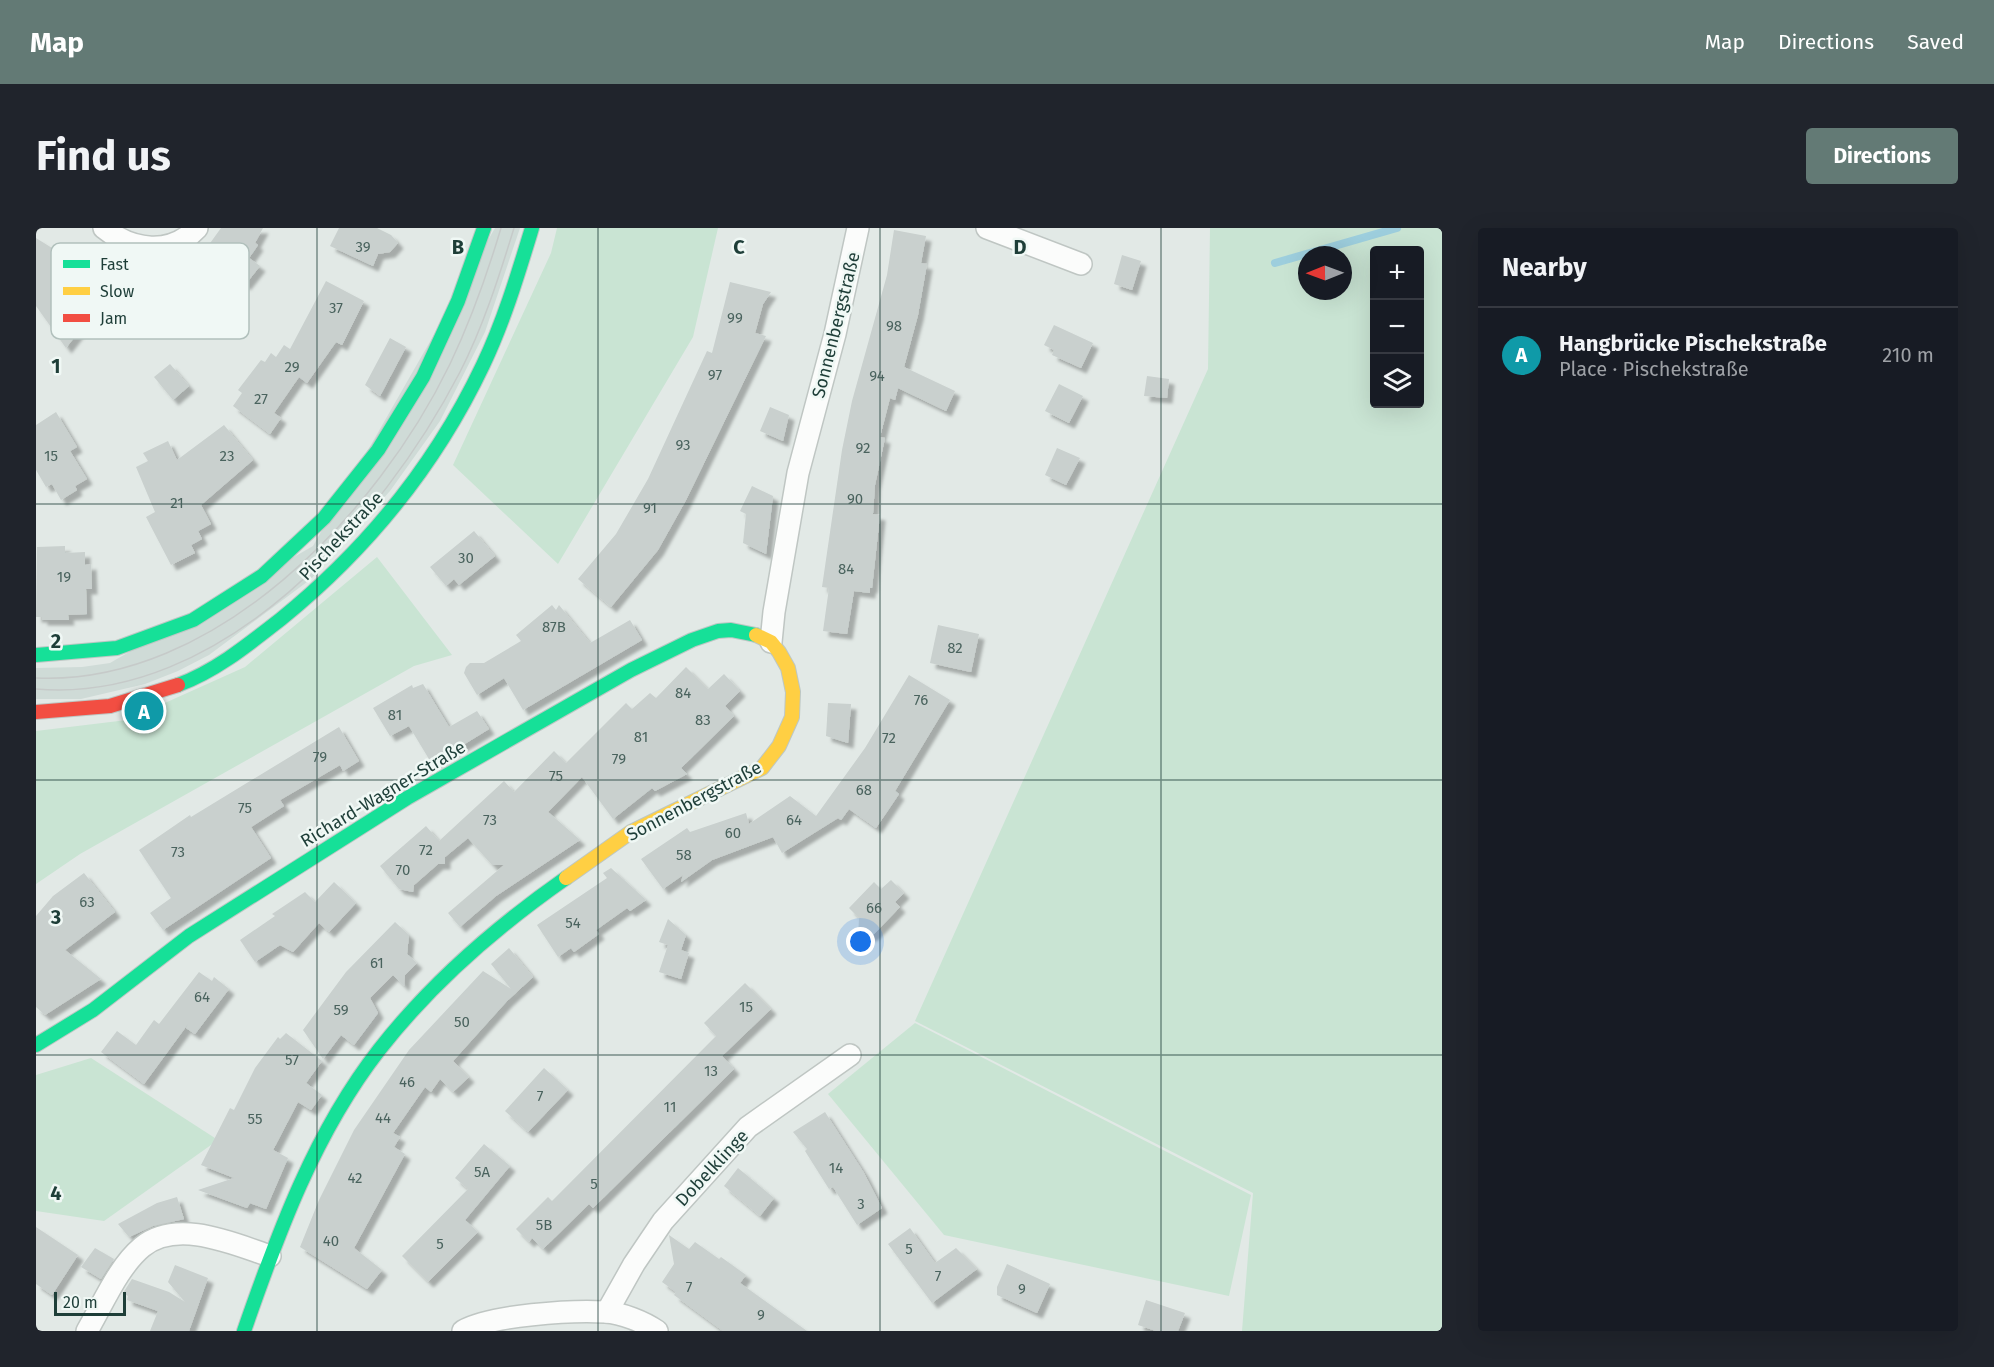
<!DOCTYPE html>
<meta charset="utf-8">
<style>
:root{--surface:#171b24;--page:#20242c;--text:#f1f3f6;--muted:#9ea1a6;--line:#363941;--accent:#637a75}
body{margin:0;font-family:"Fira Sans",sans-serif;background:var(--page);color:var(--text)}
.controls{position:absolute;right:18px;top:18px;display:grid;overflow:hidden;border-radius:6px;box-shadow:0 6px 24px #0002}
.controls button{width:54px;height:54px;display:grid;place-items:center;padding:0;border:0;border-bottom:2px solid var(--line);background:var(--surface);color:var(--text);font:30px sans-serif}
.compass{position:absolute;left:1262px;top:18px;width:54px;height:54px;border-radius:50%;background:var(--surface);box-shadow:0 6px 24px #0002;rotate:269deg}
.scale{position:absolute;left:18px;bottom:15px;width:72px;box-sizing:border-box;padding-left:6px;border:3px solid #1e3e38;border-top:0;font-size:16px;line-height:21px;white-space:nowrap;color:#1e3e38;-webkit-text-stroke:4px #f0f8f5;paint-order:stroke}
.you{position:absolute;left:825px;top:714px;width:21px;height:21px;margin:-15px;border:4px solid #fff;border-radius:50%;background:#1a73e8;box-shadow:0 0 0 9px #1a73e833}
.badge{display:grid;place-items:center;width:39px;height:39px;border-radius:50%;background:var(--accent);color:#fff;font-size:20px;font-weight:700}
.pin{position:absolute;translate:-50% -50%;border:3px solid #fff;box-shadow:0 2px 6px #0006}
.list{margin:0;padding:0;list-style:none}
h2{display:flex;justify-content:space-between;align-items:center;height:78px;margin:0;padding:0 24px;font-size:26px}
h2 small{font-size:20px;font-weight:400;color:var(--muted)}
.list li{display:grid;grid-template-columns:39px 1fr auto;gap:18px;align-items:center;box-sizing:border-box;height:96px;padding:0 24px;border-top:2px solid var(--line)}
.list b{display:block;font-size:22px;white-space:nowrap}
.list p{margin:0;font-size:20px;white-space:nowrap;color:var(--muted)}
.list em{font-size:20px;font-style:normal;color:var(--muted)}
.icon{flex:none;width:33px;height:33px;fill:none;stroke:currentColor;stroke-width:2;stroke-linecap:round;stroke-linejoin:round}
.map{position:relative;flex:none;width:1406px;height:1103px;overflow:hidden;border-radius:6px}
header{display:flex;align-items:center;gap:36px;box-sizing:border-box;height:84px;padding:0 30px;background:var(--accent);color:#fff}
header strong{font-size:28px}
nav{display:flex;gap:33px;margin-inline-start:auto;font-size:21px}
.intro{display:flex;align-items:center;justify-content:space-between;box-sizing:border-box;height:144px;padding:0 36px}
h1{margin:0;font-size:42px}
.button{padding:15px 27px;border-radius:6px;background:var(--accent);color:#fff;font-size:21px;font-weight:700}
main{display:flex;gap:36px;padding:0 36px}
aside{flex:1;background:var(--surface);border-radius:6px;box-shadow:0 6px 24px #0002}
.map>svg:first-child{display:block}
</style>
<header>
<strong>Map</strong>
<nav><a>Map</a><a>Directions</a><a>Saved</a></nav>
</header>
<div class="intro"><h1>Find us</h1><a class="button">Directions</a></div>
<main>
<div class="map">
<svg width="1406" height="1103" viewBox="0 0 1406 1103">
<defs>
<filter id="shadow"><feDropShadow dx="5.5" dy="5.5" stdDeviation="1.5" flood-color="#0004"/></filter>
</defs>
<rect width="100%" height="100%" fill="#e2e9e6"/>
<path fill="#cfdbd7" d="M459 0H484L449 104 404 193 354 263 275 351 173 427 142 443 109 456 45 471H0V440L46 439 74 435 277 318Z"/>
<g fill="#c9e4d3" fill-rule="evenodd">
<path d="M521 0H682L657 109 522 336 417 237 515 25Z"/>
<path d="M1174 0H1406V1103H1206L1217 965 879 793 1172 141ZM1384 22V176H1338V22ZM1271 27H1307V63H1271Z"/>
<path d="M341 329 416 427 378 438 44 626 0 656V503L91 492 209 439Z"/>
<path d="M879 795 1215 967 1193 1068 908 1007 792 866Z"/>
<path d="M55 830 182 912 68 993 0 983V847Z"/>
</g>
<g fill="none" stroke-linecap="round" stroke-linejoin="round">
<path stroke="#9dcedd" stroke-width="8" d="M1239 35 1361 0"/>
</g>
<g fill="#c9d0ce" filter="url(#shadow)">
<path d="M185 0H227L219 15 222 17 213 30 224 38 209 57 199 49 189 63 160 41 175 21 172 18Z"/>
<path d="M303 0H341L355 7 362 15 354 24 342 26 337 38 294 18Z"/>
<path d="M858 2 890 8 885 35 891 36 882 87 868 139 919 163 910 183 862 160 859 172 854 170 844 209 849 210 839 257 837 286 844 287 836 360H834V365L818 363 811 406 787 403 793 360 786 359 806 222 816 173 851 47Z"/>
<path d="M0 10 43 37 44 102 30 120 0 78Z"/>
<path d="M1086 27 1105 33 1096 62 1078 56Z"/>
<path d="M290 53 328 73 306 117 300 114 271 155 263 149 238 185 245 190 234 206 197 178 206 165 202 162 225 132 229 134 235 125 240 129 248 117 254 121Z"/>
<path d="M694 54 735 64 727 76 719 105 730 108 650 272 622 322 575 379 542 351 580 306 612 251 671 123 676 125Z"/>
<path d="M1018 97 1057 115 1045 140 1016 127 1018 122 1008 117Z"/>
<path d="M354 110 370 119 344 168 329 157Z"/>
<path d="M134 136 153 158 137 172 118 149Z"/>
<path d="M1111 148 1133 151 1131 170 1108 168Z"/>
<path d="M1023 156 1047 168 1033 195 1009 183Z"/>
<path d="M734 179 753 187 747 213 724 203Z"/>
<path d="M20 184 41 219 34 223 51 251 39 258 41 262 25 272 16 256 10 259 0 242V197Z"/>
<path d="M188 197 217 232 165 277 175 296 162 303 166 311 155 317 159 325 135 337 110 289 119 284 100 239 112 233 107 225 132 213 141 232Z"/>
<path d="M1021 220 1044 230 1030 257 1009 247Z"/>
<path d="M716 258 737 268 730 326 707 315 710 286 704 283Z"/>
<path d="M438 303 459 328 423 357 418 351 410 358 394 339Z"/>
<path d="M29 318V325L49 324V337L55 336 56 361H50L51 386 32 387 33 392H6V389H0L1 319Z"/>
<path d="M516 377 520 382 523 377 554 415 594 392 606 412 487 482 468 450 441 467 428 445 430 439 434 435H448L485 413 480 407Z"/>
<path d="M902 397 943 406 935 444 894 435Z"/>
<path d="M650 439 672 461 688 446 704 463 689 478 698 488 645 540 651 546 619 563 616 560 577 591 546 549 512 584 544 612 460 668 424 699 412 685 468 637H456L432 610 409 629V636H402L378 657 377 664 363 661 344 638 390 598 403 613 468 553 478 564 518 523 530 535 590 475 596 481 614 465 620 470Z"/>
<path d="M873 447 914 472 859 563 863 566 840 600 813 581 805 592 802 590 746 625 737 609 676 632 645 654 647 647 627 661 605 631 651 600 654 604 710 585 713 596 754 568 780 588 829 520Z"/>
<path d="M387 456 413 499 441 483 453 501 396 536 373 498 354 508 337 480 376 457 377 460Z"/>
<path d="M792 475 815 476 812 515 790 508Z"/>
<path d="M303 499 323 533 307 543 304 537 244 572 248 578 215 599 235 630 127 702 114 685 135 670 103 622 154 587 155 589Z"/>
<path d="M575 640 610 672 594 683 591 680 560 702 563 706 538 724 535 720 522 729 501 697 571 650 567 645Z"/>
<path d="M48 645 79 684 29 722 65 751 9 787 0 779V688L17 668Z"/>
<path d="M855 652 868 665 859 674 864 679 837 707 822 710 823 690 813 680 838 654 845 661Z"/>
<path d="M298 654 320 675 293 704 283 695 257 724 244 717 219 734 204 712 239 688 236 686 269 664 279 674Z"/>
<path d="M632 691 650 707 645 722 653 725 645 751 623 744 632 717 623 714Z"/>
<path d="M359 694 373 707 371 726 381 735 369 747 368 758 357 747 334 770 342 785 318 817 305 807 287 831 267 802 310 744Z"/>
<path d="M473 720 497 749 471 773 417 833 433 849 417 864 404 851 395 864 389 859 357 905 364 909 358 919 369 926 318 1020 346 1042 331 1061 264 1019 283 972 318 902 373 822 447 743 475 761 455 736Z"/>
<path d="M163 744 176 753 178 749 193 761 159 806 150 800 152 796 108 856 65 824 81 803 100 817 118 792 123 796Z"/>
<path d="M709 755 735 781 686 828 698 841 557 980 553 976 507 1021 496 1010 493 1014 480 1001 512 969 516 973 680 808 668 795Z"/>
<path d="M250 805 286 833 270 855 286 867 275 882 262 874 237 922 252 930 230 981 214 975 211 980 162 962 198 950 165 937 194 880 198 882 219 840 242 809 244 811Z"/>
<path d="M508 840 532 862 492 904 469 883Z"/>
<path d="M789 884 828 945 846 980 821 997 797 959 793 961 769 923 771 921 757 904Z"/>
<path d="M448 916 474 938 429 992 442 1004 392 1054 366 1028 432 961 419 950Z"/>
<path d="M702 940 738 970 724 988 688 958Z"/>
<path d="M141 969 148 991 117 998 93 1009 82 996 121 975Z"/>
<path d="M0 999 42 1027 16 1067 0 1056Z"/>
<path d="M874 1000 899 1035 920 1020 941 1041 896 1075 852 1016Z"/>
<path d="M633 1007 653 1021 659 1014 683 1031 685 1029 710 1047 704 1055 771 1103H687L638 1067 640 1064 626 1054 638 1036Z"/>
<path d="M59 1020 78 1031 65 1051 45 1039Z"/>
<path d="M971 1036 1014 1056 1001 1085 961 1067V1059Z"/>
<path d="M139 1037 172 1050 153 1103H114L122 1083 91 1072 92 1068 87 1065 96 1051 133 1064 149 1074 132 1054Z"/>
<path d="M1110 1072 1149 1085 1142 1103H1120L1102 1097Z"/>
</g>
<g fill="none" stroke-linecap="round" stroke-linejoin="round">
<g stroke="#bfc6c3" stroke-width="24">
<g id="street">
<path d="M68 0C96 23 135 28 161 0"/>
<path d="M951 0 1045 36"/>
<path d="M735 414 738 384 762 245 799 106 822 0"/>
<path d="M571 1084 598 1036 627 993 712 899 814 827"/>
<path d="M51 1103C67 1076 82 1039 106 1019 141 990 198 1016 234 1028"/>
<path d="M427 1103C455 1087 536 1082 569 1084 586 1085 608 1094 621 1103"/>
</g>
</g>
<g stroke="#bdc7c4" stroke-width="16">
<g id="fast">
<path d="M0 427 81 420 157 392 226 348 288 290 342 222 387 149 422 73 448 0"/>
<path d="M142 457C180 443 213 416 245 391 330 322 400 236 447 137 468 93 482 46 496 0"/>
<path d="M0 817 57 782 153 708 371 570 595 442 656 412 682 403 695 402 720 407"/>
<path d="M208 1103C242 1005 279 904 343 822 396 754 460 699 530 650"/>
</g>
</g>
<g stroke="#bdc7c4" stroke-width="16">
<path id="slow" d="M530 650 595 604 726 540 743 518 756 489 757 464 752 440 743 424 735 414 720 407"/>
</g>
<g stroke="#bdc7c4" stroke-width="16">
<path id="jam" d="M0 484 74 478 142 457"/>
</g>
<use href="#street" stroke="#fbfcfb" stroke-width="21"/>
<use href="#fast" stroke="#16e098" stroke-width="14"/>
<use href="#slow" stroke="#ffcf43" stroke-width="14"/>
<use href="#jam" stroke="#f24e42" stroke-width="14"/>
<g stroke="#c6cac9" stroke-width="1.5">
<path d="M0 450C179 458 342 285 414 136 435 92 451 47 465 0"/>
<path d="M0 461C185 477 347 293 424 144 447 99 463 49 478 0"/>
</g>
</g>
<path fill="none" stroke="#1e3e38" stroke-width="1.5" stroke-opacity="0.55" d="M281 0V1103M562 0V1103M844 0V1103M1125 0V1103M0 276H1406M0 552H1406M0 827H1406"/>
<g text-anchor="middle" stroke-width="5" stroke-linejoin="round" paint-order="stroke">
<g font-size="15" fill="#4a635e">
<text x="327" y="24">39</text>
<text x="300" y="85">37</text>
<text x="699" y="95">99</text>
<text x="858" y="103">98</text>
<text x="256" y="144">29</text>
<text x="679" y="152">97</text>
<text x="841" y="153">94</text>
<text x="225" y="176">27</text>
<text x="647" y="222">93</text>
<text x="827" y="225">92</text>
<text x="15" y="233">15</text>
<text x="191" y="233">23</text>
<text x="819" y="276">90</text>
<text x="141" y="280">21</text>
<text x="614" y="285">91</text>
<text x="430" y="335">30</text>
<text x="810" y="346">84</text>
<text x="28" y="354">19</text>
<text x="518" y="404">87B</text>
<text x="919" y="425">82</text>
<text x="647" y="470">84</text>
<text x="885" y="477">76</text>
<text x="359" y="492">81</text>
<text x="667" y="497">83</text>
<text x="605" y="514">81</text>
<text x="853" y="515">72</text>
<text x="284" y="534">79</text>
<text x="583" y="536">79</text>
<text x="520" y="553">75</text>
<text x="828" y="567">68</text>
<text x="209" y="585">75</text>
<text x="454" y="597">73</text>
<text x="758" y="597">64</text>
<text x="697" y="610">60</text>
<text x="390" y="627">72</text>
<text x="142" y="629">73</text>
<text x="648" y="632">58</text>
<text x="367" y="647">70</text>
<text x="51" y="679">63</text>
<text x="838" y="685">66</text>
<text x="537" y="700">54</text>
<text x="341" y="740">61</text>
<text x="166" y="774">64</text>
<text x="710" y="784">15</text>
<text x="305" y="787">59</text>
<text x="426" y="799">50</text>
<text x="256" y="837">57</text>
<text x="675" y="848">13</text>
<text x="371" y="859">46</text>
<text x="504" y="873">7</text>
<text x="634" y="884">11</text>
<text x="347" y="895">44</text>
<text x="219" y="896">55</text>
<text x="800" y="945">14</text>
<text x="446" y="949">5A</text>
<text x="319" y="955">42</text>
<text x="558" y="961">5</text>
<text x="825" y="981">3</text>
<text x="508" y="1002">5B</text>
<text x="295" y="1018">40</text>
<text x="404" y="1021">5</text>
<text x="873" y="1026">5</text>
<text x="902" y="1053">7</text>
<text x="653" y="1064">7</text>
<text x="986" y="1066">9</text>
<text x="725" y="1092">9</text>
</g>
<g font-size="18" fill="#1e3e38" stroke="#f0f8f5">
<text transform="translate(800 97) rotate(-76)" y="6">Sonnenbergstraße</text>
<text transform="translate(305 308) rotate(-47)" y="6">Pischekstraße</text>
<text transform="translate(347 566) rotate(-31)" y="6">Richard-Wagner-Straße</text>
<text transform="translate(658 573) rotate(-28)" y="6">Sonnenbergstraße</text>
<text transform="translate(676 940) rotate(-47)" y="6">Dobelklinge</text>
</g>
</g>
<rect x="15" y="15" width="198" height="96" rx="9" fill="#f0f8f5" stroke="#b1c0bc" stroke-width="1.5"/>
<rect x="27" y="32" width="27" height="8" fill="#16e098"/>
<rect x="27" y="59" width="27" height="8" fill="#ffcf43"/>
<rect x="27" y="86" width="27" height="8" fill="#f24e42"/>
<g font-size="16" fill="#1e3e38">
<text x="64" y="42">Fast</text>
<text x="64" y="69">Slow</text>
<text x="64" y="96">Jam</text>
</g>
<g font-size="20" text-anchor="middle" font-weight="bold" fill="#1e3e38" stroke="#f0f8f5" stroke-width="5" stroke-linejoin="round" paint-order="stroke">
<text x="422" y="26">B</text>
<text x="703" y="26">C</text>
<text x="984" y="26">D</text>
<text x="20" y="145">1</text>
<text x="20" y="420">2</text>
<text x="20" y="696">3</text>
<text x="20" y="972">4</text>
</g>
</svg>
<div class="controls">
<button>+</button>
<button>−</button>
<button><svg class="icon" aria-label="layers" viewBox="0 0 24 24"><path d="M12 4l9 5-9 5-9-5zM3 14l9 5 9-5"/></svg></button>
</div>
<svg class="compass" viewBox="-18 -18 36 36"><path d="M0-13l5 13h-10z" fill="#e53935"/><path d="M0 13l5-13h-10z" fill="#9ea1a6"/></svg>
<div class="scale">20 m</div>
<div class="you"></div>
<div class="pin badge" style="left:108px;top:483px;background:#0f9aa8">A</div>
</div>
<aside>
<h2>Nearby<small></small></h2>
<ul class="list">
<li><span class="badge" style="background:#0f9aa8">A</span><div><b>Hangbrücke Pischekstraße</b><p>Place · Pischekstraße</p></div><em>210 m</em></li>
</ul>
</aside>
</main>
